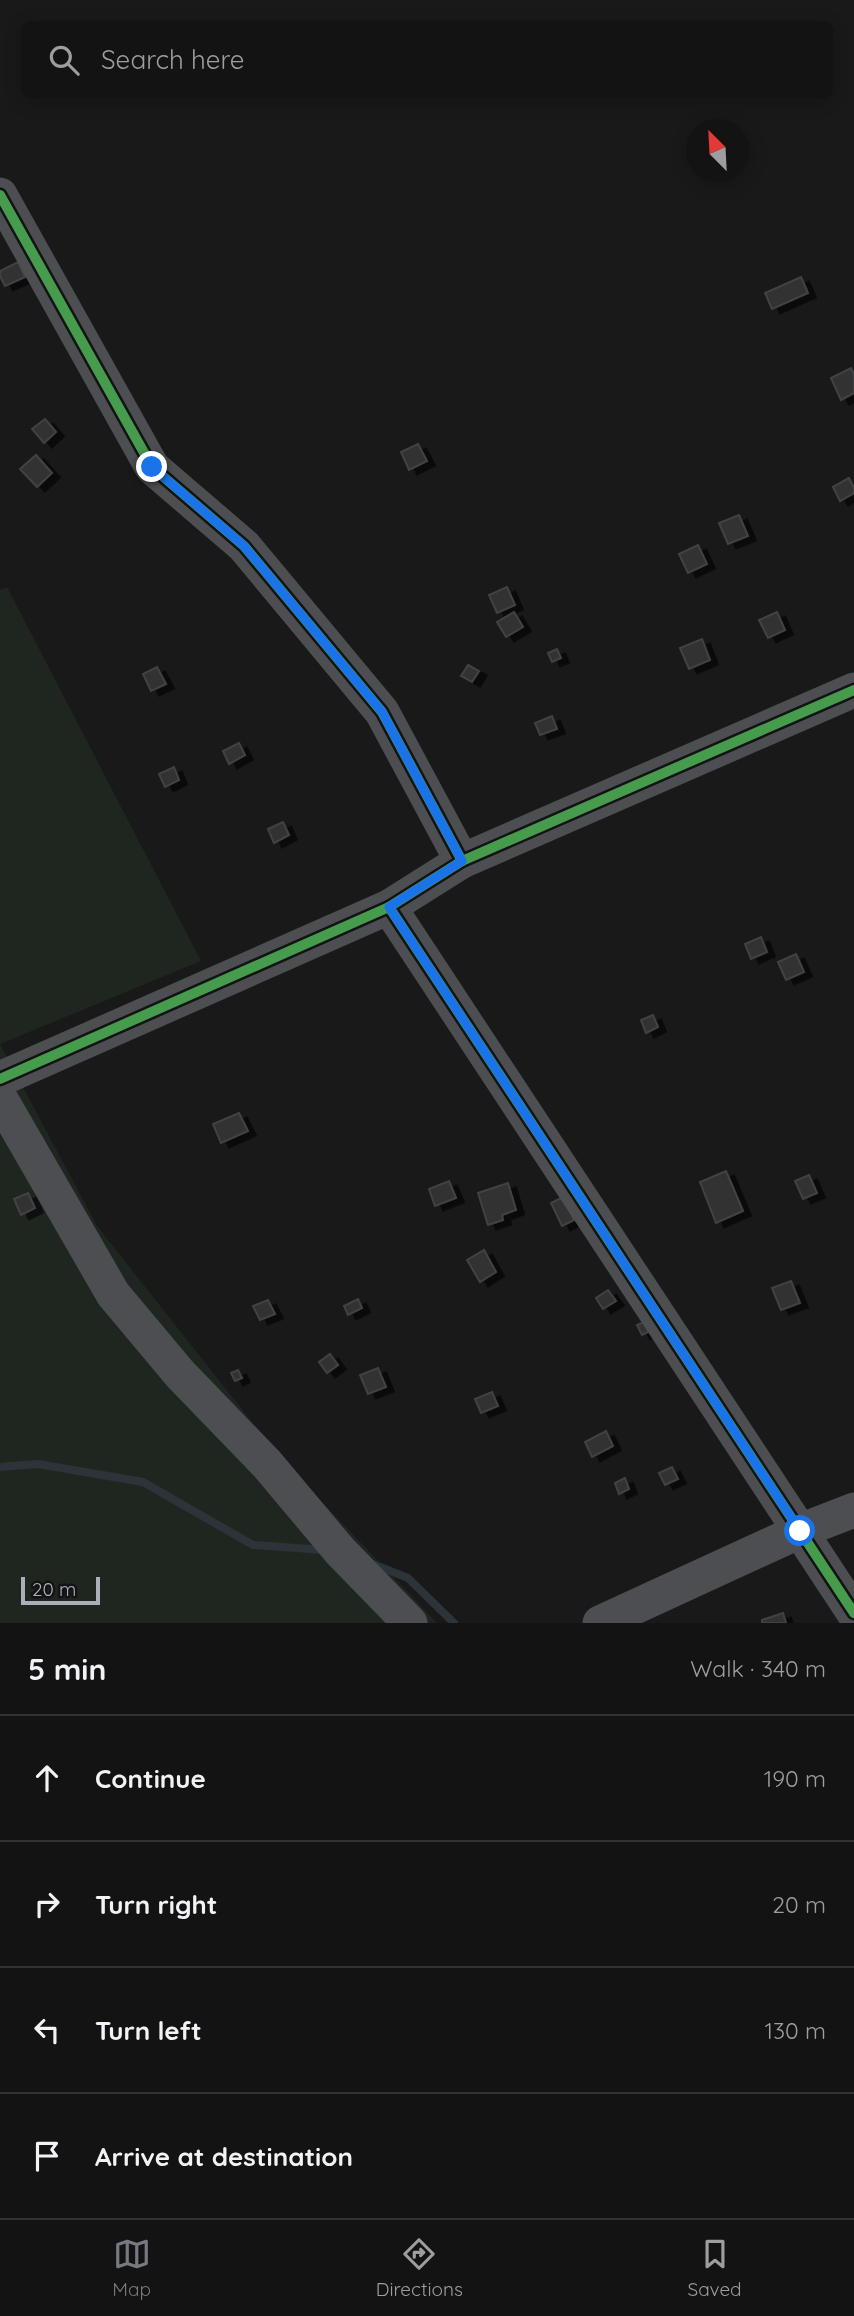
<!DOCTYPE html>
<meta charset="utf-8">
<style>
:root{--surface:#131313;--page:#202021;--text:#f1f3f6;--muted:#9d9ea0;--line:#323233;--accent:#777a81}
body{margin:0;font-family:Quicksand,sans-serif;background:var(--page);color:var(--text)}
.compass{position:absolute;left:686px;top:119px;width:63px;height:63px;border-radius:50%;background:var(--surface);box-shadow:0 4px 18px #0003;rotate:336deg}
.scale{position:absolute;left:21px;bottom:18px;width:79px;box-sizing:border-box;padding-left:7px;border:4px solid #aaafb9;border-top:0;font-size:19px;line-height:24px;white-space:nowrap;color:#aaafb9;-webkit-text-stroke:5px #131315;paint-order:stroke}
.stop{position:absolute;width:21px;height:21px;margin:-16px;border:5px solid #1a73e8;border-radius:50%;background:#fff}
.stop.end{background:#1a73e8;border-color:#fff;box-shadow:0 2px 7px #0008}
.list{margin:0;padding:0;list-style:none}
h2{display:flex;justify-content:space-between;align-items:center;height:91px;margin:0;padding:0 28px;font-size:30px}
h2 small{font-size:23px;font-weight:400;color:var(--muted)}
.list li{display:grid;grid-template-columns:46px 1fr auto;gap:21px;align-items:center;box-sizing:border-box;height:126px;padding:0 28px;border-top:2px solid var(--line)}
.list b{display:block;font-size:26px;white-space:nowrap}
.list em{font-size:23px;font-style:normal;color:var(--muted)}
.icon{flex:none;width:38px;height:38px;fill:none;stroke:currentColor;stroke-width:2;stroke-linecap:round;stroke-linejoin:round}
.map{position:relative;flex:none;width:854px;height:1623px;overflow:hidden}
.search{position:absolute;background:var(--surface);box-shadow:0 4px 18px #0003;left:21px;right:21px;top:21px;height:77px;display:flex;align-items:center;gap:18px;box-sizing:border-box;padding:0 24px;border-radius:10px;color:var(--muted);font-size:26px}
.sheet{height:595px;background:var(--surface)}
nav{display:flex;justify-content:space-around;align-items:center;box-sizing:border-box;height:98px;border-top:2px solid var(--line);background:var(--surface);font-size:19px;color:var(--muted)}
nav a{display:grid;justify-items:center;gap:4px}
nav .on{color:var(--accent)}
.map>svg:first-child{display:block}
</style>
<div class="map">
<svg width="854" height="1623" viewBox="0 0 854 1623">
<defs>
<filter id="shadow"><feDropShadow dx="8" dy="4.5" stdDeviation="0" flood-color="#0009"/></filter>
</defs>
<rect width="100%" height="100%" fill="#191919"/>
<path fill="#1f2620" d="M7 587 201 961 0 1044 97 1226 283 1461 437 1623H0V590Z"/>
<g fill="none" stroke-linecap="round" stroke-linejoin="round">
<g stroke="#2c343a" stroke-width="8">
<path d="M0 1467 38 1464 143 1482 253 1545 324 1550"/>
<path d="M370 1563 408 1578 454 1623"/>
</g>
</g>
<g fill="#323233" stroke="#414245" stroke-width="2" filter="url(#shadow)">
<path d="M18 262 25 277 5 286 0 276V271Z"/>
<path d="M801 277 808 293 772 309 765 293Z"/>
<path d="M851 368 854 375V393L841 400 831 378Z"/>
<path d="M45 419 56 432 44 443 32 429Z"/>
<path d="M418 444 427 461 409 470 401 452Z"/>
<path d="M36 455 52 473 37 487 20 469Z"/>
<path d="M849 478 854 488V493L840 501 833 487Z"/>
<path d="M739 515 748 536 728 544 719 523Z"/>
<path d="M698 545 707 564 688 573 679 554Z"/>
<path d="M507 587 515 605 497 613 489 595Z"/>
<path d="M514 612 523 627 506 637 497 622Z"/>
<path d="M777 612 785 630 768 638 759 620Z"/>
<path d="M702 639 710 660 689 669 680 648Z"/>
<path d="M557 649 561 658 552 662 548 653Z"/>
<path d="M468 665 479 671 472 682 461 676Z"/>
<path d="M157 667 166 684 151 691 143 674Z"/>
<path d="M552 716 557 729 540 735 535 723Z"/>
<path d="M239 743 245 755 229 764 223 751Z"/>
<path d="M174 767 179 780 165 787 159 774Z"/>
<path d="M283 822 289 835 274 843 268 829Z"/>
<path d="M761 937 767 952 751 959 745 944Z"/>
<path d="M796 954 804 972 786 980 778 962Z"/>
<path d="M653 1015 658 1027 646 1033 641 1020Z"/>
<path d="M239 1113 248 1131 221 1143 213 1124Z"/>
<path d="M726 1171 743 1211 716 1223 700 1182Z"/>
<path d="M809 1175 817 1193 803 1199 795 1181Z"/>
<path d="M449 1181 456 1198 435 1206 429 1189Z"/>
<path d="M508 1183 516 1210 502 1215 503 1220 488 1225 478 1193Z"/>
<path d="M28 1193 35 1208 21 1215 14 1199Z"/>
<path d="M563 1197 574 1220 562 1226 551 1203Z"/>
<path d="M484 1250 496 1272 480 1282 467 1260Z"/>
<path d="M791 1281 800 1303 781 1310 772 1288Z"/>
<path d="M608 1290 616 1301 603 1309 596 1298Z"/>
<path d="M358 1299 362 1308 348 1315 344 1306Z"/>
<path d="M268 1300 275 1314 260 1320 253 1306Z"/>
<path d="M644 1322 650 1331 642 1335 637 1325Z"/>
<path d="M330 1354 338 1365 327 1373 319 1362Z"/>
<path d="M378 1368 386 1387 368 1394 360 1375Z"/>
<path d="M238 1370 242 1378 235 1381 231 1373Z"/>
<path d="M492 1392 498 1406 481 1413 475 1399Z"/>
<path d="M606 1431 613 1446 592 1457 585 1442Z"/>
<path d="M672 1467 678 1479 665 1485 659 1473Z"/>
<path d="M625 1478 629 1489 619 1494 615 1483Z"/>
<path d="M783 1613 786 1623H762V1620Z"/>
</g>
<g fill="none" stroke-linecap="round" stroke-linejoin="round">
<g stroke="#4d4e52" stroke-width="35">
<path d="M0 195 152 467 244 546 382 712 462 861"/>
<path d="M389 907 854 1613"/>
<path d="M0 1079 389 907 462 861 854 690"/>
<path d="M0 1098 113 1294 180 1374 267 1464 340 1551 410 1623"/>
<path d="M600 1623 800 1531 854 1510"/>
</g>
<g stroke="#131315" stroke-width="15">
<g id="cycleway">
<path d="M0 195 152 467 244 546 382 712 462 861"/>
<path d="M389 907 854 1613"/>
<path d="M0 1079 389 907 462 861 854 690"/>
</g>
</g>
<use href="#cycleway" stroke="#469c4c" stroke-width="10"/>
</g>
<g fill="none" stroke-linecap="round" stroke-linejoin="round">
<path stroke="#1a73e8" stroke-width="9" d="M152 467 244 546 382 712 462 861 389 907 800 1531"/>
</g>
</svg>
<svg class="compass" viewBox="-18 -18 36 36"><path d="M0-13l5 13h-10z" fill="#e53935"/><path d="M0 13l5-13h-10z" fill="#9d9ea0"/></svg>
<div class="scale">20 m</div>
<div class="stop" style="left:800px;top:1531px"></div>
<div class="stop end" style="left:152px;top:467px"></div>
<div class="search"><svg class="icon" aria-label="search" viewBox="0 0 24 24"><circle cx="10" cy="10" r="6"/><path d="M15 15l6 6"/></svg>Search here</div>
</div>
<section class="sheet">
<h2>5 min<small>Walk · 340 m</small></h2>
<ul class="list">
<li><svg class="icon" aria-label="ahead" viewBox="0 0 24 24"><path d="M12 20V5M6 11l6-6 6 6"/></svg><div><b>Continue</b></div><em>190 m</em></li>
<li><svg class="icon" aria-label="right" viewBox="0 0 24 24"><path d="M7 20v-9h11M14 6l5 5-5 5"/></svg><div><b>Turn right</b></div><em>20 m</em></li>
<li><svg class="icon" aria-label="left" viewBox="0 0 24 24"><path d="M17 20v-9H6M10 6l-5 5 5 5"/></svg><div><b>Turn left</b></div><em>130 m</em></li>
<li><svg class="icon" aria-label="arrive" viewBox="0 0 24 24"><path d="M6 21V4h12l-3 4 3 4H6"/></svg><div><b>Arrive at destination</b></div></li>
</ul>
</section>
<nav>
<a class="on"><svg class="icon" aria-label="map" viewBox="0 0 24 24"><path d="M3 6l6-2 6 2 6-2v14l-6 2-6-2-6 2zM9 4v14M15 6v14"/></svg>Map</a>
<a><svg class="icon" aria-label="directions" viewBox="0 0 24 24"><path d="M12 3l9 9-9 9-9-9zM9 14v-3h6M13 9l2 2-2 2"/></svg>Directions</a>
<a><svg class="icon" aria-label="saved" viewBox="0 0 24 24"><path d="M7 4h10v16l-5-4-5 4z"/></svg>Saved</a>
</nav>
